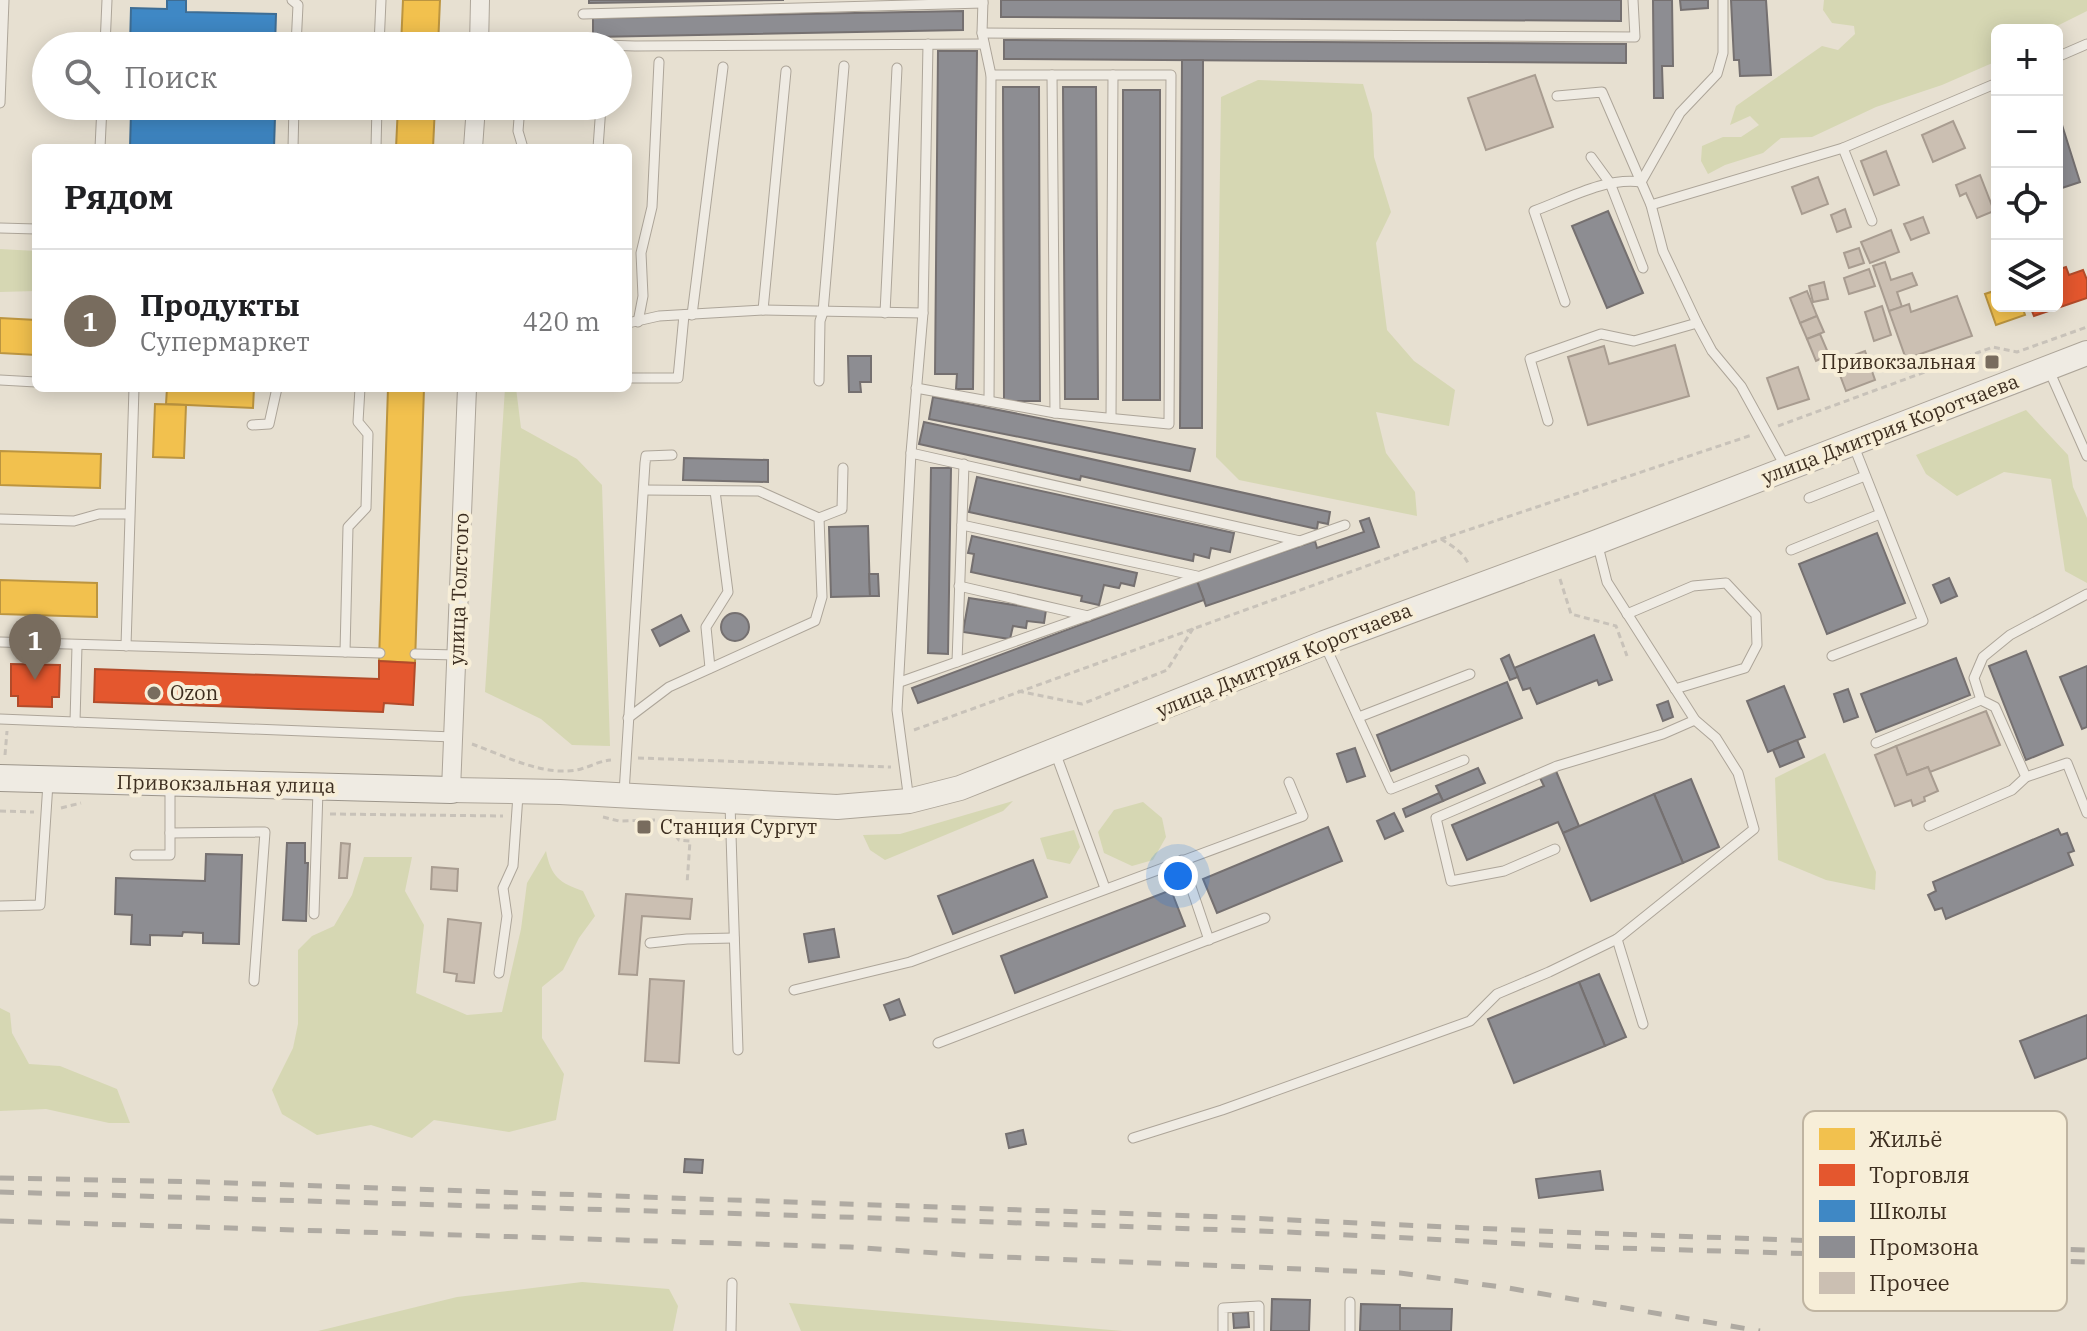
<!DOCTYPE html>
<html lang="ru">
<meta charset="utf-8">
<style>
:root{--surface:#fff;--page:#f6f6f6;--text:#202124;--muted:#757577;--line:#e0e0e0;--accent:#786c5e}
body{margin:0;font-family:"IBM Plex Serif",serif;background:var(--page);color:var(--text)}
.controls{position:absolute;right:24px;top:24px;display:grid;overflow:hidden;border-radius:12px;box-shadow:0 4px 20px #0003}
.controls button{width:72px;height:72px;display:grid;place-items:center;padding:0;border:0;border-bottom:2px solid var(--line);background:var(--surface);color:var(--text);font:40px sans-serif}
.you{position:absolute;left:1178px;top:876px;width:28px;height:28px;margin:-20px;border:6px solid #fff;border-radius:50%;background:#1a73e8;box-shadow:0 0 0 12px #1a73e833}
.badge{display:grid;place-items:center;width:52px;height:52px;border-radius:50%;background:var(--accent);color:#fff;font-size:26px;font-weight:700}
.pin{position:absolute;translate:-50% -66px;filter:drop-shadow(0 2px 4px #0008)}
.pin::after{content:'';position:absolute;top:42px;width:28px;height:24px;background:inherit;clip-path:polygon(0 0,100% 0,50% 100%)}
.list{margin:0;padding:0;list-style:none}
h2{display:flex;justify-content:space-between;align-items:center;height:104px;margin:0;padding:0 32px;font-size:34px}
h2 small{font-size:26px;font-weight:400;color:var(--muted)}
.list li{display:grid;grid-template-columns:52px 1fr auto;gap:24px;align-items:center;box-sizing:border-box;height:144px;padding:0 32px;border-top:2px solid var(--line)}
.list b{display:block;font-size:30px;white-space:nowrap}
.list p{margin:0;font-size:26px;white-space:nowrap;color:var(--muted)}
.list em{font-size:26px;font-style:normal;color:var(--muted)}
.icon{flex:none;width:44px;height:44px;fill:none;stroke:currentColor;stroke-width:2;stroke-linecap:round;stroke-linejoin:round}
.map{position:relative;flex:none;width:2087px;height:1331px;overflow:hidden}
.search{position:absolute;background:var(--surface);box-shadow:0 4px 20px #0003;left:32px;top:32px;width:600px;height:88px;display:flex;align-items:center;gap:20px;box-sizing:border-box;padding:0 28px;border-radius:44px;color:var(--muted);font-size:30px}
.panel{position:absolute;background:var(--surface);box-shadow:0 4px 20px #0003;left:32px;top:144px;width:600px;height:248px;border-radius:12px}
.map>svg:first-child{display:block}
</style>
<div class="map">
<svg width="2087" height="1331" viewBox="0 0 2087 1331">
<rect width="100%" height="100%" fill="#e7e0d1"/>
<g fill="#d6d7b3">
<path d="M1824 0H2087V11L2049 30H1997V61L1942 85 1876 107 1812 137 1781 138 1763 153 1725 165 1708 174 1701 161 1702 146 1723 137H1741L1759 125 1750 116 1730 125 1736 106 1822 46 1838 50 1855 34 1854 26 1832 23 1823 10Z"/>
<path d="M1258 80 1363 84 1372 114 1374 157 1391 212 1376 243 1387 330 1414 361 1455 390 1449 426 1376 412 1386 453 1415 492 1417 516 1239 480 1216 457 1221 97Z"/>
<path d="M0 249 36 251V291L0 292Z"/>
<path d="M505 388H516L521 428 577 459 602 485 610 746 572 745 541 719 485 692Z"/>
<path d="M2026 410 2068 455 2073 487 2087 518V583L2065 571 2051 479 2004 472 1957 496 1926 474 1916 455Z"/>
<path d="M1825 753 1876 872 1875 890 1826 880 1778 860 1775 778Z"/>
<path d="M1013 801 1003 811 885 860 870 850 863 835 900 834Z"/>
<path d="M1143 802 1162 818 1166 837 1153 860 1132 866 1104 853 1098 832 1114 810Z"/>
<path d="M1074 830 1080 847 1070 864 1047 859 1040 838Z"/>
<path d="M546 851C551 877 560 883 583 891L595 916 579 938 563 970 542 987V1038L564 1074 556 1120 509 1132 434 1120 412 1138 371 1125 317 1135 282 1114 272 1090 293 1048 298 1024V950L312 936 334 926 352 895 364 857H412L405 891 424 925 416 993 467 1015 502 1012 521 929 527 883Z"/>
<path d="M0 1008 10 1013 12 1033 29 1064 60 1066 117 1089 130 1123H109L46 1109 0 1111Z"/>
<path d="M582 1282 669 1289 678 1306 673 1331H318L457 1297Z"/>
<path d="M789 1303 1123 1331H801Z"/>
</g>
<g fill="#f2c14e" stroke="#bc9540" stroke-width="2">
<path d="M403 0H440L438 46H401Z"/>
<path d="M398 106H435L433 148H396Z"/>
<path d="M1997 290V306H2022L2025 315 1996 325 1985 294Z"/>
<path d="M0 318 36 320V355L0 353Z"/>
<path d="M167 388H254L253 408 166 404Z"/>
<path d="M388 388H424L415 663 379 661Z"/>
<path d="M155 404 186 405 184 458 153 457Z"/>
<path d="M0 451 101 454 100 488 0 485Z"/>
<path d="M0 580 97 583V617L0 614Z"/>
</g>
<g fill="#e4572e" stroke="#b24b2a" stroke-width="2">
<path d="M2066 267 2069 275 2083 270 2087 280V298L2034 316 2030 306H2057V270Z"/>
<path d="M379 661 415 663 413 705 384 703 383 712 94 702 95 669 379 679Z"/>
<path d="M11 664 60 665 59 697H52V707L18 706V696H11Z"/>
</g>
<g fill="#3f88c5" stroke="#3e6d94" stroke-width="2">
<path d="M167 0H186V12L276 14 275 46H130L131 8 167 9Z"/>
<path d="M188 106H223V116L275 117 274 148H130L131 112 187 114Z"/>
</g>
<g fill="#8d8d92" stroke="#757070" stroke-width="2">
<path d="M589 0H784L589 3Z"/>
<path d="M1001 0H1621V21L1001 17Z"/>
<path d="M1653 0H1672L1673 66H1662L1663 98H1654Z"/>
<path d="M1680 0H1708V8L1681 10Z"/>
<path d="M1731 0H1766L1771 75 1740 76 1739 60H1734Z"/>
<path d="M963 11V30L593 37V18Z"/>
<path d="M1004 40 1626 44V63L1004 59Z"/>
<path d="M938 51H977L973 389H956L957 374H935Z"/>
<path d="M1182 60H1203L1202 428H1180Z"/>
<path d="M1003 87H1039L1040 401H1004Z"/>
<path d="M1063 87H1096L1098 399H1065Z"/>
<rect x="1123" y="90" width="37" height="310"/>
<path d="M2057 109 2080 182 2059 189 2057 183Z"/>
<path d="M1608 211 1643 293 1607 308 1572 226Z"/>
<path d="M848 356H871V382H860L861 392H849Z"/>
<path d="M933 397 1195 449 1190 471 929 419Z"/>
<path d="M924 422 1330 512 1328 524 1318 522 1317 529 1081 476 1080 480 919 444Z"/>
<path d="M684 458 768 460V482L683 480Z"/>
<path d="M931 468H951L948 654 928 653Z"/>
<path d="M977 477 1234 533 1230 552 1211 548 1209 558 1194 554 1193 561 969 512Z"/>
<path d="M1369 518 1379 547 1206 606 1197 581 1315 541 1317 548 1364 532 1360 521Z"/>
<path d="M868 526 870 596 831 597 829 527Z"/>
<path d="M1877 533 1905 603 1827 634 1799 564Z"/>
<path d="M972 536 1137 573 1134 586 1121 583 1119 588 1104 585 1099 605 1081 601 1082 596 971 572 974 554 968 553Z"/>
<path d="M869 574H878L879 596H870Z"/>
<path d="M1949 578 1957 596 1941 603 1933 585Z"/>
<path d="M1197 581 1204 600 918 703 912 688Z"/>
<path d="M969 598 1046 610 1044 623 1027 621 1026 628 1013 626 1010 639 963 632Z"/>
<circle cx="735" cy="627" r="14"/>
<path d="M681 615 689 631 660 646 652 630Z"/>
<path d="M1594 635 1612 680 1599 685 1597 680 1537 704 1530 688 1523 690 1514 668Z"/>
<path d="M2026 651 2063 745 2026 760 1989 666Z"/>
<path d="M1509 655 1518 677 1510 680 1501 659Z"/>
<path d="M1956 658 1970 695 1876 732 1861 694Z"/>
<path d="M2087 666V727L2082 729 2060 677Z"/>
<path d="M1507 682 1522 718 1391 771 1377 735Z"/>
<path d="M1784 686 1805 737 1768 752 1747 701Z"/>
<path d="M1848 689 1858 717 1844 722 1834 694Z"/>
<path d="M1668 701 1673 717 1663 721 1657 705Z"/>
<path d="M1797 740 1804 757 1780 767 1773 750Z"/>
<path d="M1355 748 1365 776 1347 782 1337 754Z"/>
<path d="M1478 768 1485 783 1443 801 1436 786Z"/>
<path d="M1556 771 1579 826 1563 833 1558 822 1467 860 1452 825 1544 786 1540 778Z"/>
<path d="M1691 779 1719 847 1683 863 1654 794Z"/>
<path d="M1439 793 1443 801 1406 817 1403 809Z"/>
<path d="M1654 794 1683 863 1591 901 1563 833Z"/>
<path d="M1394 813 1403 831 1385 839 1377 821Z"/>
<path d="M1328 827 1342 861 1217 913 1203 879Z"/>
<path d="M2058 829 2061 835 2067 833 2074 851 2068 853 2073 865 1946 919 1942 908 1935 910 1928 895 1936 891 1933 882Z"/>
<path d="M287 843H305V863H308L306 921 283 920Z"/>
<path d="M206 854 242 855 239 944 203 943V933L183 932 182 936 150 935V945L131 944 132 915 115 914 116 878 205 881Z"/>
<path d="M1033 860 1047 897 953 934 938 896Z"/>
<path d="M1171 890 1185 926 1015 993 1001 956Z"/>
<path d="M834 929 839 957 809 962 804 934Z"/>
<path d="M1599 974 1626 1037 1605 1046 1579 982Z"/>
<path d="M1579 982 1605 1046 1514 1083 1488 1019Z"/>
<path d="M899 999 905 1015 890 1020 884 1005Z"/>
<path d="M2087 1015V1058L2035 1078 2020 1041Z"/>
<path d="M1023 1130 1026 1144 1009 1148 1006 1134Z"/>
<path d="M685 1159 703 1160 702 1173 684 1172Z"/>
<path d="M1600 1171 1603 1190 1539 1198 1536 1179Z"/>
<path d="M1272 1299 1310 1300 1309 1331H1271Z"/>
<path d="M1361 1304 1400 1305V1331H1360Z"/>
<path d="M1400 1308 1452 1309 1451 1331H1400Z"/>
<path d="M1248 1312 1249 1327 1234 1328 1233 1313Z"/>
</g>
<g fill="#cbbfb2" stroke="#a89c90" stroke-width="2">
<path d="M1535 75 1553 127 1486 150 1468 98Z"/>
<path d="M1953 121 1965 148 1933 162 1922 135Z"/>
<path d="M1886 151 1899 185 1874 195 1861 161Z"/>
<path d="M1980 175 1994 211 1977 218 1966 193 1960 196 1956 185Z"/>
<path d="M1818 177 1828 204 1802 214 1792 187Z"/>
<path d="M1845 209 1851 227 1837 232 1831 215Z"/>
<path d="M1923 217 1929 233 1911 240 1904 224Z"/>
<path d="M1891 230 1899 252 1870 263 1861 242Z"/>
<path d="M1859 248 1864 263 1849 268 1844 253Z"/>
<path d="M1885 262 1891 280 1912 273 1917 285 1897 292 1902 307 1889 311 1873 266Z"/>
<path d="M1869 269 1875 286 1849 294 1844 278Z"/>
<path d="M1824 282 1828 299 1813 302 1809 286Z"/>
<path d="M1807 291 1817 316 1800 323 1790 298Z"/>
<path d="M1957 296 1972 336 1906 359 1889 311 1909 304 1911 312Z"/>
<path d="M1882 306 1891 335 1874 341 1865 312Z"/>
<path d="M1817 316 1824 332 1807 339 1800 323Z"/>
<path d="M1820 334 1829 355 1816 361 1807 339Z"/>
<path d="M1675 345 1689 396 1588 425 1568 357 1604 346 1609 364Z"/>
<path d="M1865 351 1875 380 1846 391 1835 362Z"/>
<path d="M1798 367 1809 399 1778 409 1767 378Z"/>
<path d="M1986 711 2000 745 1930 772 1928 767 1907 775 1896 746Z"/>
<path d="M1896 746 1907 775 1928 767 1938 791 1924 797 1925 801 1913 806 1911 800 1895 806 1875 755Z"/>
<path d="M341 843 350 844 347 878H339Z"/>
<path d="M432 867 458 869 457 891 431 889Z"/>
<path d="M626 894 692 899 690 919 642 916 637 975 619 974Z"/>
<path d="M448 919 481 923 474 983 456 981 457 974 444 972Z"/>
<path d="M650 979 684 981 679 1063 645 1061Z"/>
</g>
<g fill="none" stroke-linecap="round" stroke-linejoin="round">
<g stroke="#ada599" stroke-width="11">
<g id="service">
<path d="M292 0 298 5 296 46"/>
<path d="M983 0 982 33 991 75 989 401"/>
<path d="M583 14 983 3"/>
<path d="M982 33 1635 37 1633 0"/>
<path d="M479 41 635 46 984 44"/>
<path d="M105 46 107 0"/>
<path d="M379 46 381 0"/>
<path d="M2057 57 2087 44"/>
<path d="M1052 75 1055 413"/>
<path d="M1557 96 1602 92 1651 205 1663 251 1697 323 1712 351 1741 386 1785 466"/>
<path d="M0 103 4 0"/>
<path d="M520 106 518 131 523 148"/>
<path d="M100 148 102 106"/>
<path d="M293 148 294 106"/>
<path d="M376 148 377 106"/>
<path d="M598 148 601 106"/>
<path d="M1843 148 1872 221"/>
<path d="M1591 157 1610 183 1643 268"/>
<path d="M1651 205 1843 148 1997 83"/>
<path d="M0 228 36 229"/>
<path d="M1565 302 1534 211C1567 199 1605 177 1641 182L1680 113 1717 74 1723 53V0"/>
<path d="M763 310 786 71"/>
<path d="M885 313 897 68"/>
<path d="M692 315 723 67"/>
<path d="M638 322 643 296 641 253 652 207 659 62"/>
<path d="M628 323 659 316 763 310 923 313"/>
<path d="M2048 368 2087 456"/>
<path d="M628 378H678L684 315"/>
<path d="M0 380 36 382"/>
<path d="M819 381 820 321 823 312 844 66"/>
<path d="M916 388 1055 413 1169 424 1171 75H991"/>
<path d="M1111 418 1113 75"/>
<path d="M1548 421 1530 359 1601 334 1634 341 1697 323"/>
<path d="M252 425 269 424 277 388"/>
<path d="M911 453 1300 541"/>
<path d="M1809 498 1865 476"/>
<path d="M819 518 842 509 843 468"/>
<path d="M0 519 74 521 99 514H129"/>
<path d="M962 525 1197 576"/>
<path d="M1791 550 1880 514"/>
<path d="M959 586 1088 616"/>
<path d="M1627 614 1693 586 1726 583 1756 615 1757 645 1745 668 1675 689"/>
<path d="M0 642 380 653"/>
<path d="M1324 643 1391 789 1464 760"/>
<path d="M126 646 134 388"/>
<path d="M345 652 348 527 366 508 368 434 358 422 360 388"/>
<path d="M415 654 456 655"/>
<path d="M1832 656 1923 621 1853 444"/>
<path d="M957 662 964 464"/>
<path d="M710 668 706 627 728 592 715 491"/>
<path d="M900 682 1345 525"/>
<path d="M1359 717 1470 674"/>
<path d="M628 718 669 687 815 621 822 597 819 518 759 491 644 490"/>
<path d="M0 719 453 737"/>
<path d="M75 722 77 646"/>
<path d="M1876 743 1981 700"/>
<path d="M1055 752 1105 888"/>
<path d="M2026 777 1995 707 1981 700 1974 678 1983 657 2010 635 2087 594"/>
<path d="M624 793 645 463 646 456 672 455"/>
<path d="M909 801 897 710 911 453 923 313 928 44"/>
<path d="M730 804 738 1050"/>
<path d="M1929 826 2012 790 2026 777 2067 763 2087 813"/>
<path d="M170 833 265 832 254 981"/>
<path d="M1555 849 1504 871 1451 881 1436 818 1557 766 1663 734 1695 720"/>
<path d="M135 855H170V786"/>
<path d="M1182 860 1209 940"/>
<path d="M0 906 40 905 48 783"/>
<path d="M314 914 318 790"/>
<path d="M1617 939 1643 1024"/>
<path d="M650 943 687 939 734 938"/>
<path d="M499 973 507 916 503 888 513 866 518 795"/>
<path d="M794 990 910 962 1303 816 1289 782"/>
<path d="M938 1043 1265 918"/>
<path d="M1133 1138 1222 1110 1470 1021 1497 994 1549 972 1617 939 1754 829 1738 773 1716 738 1695 720 1607 582 1597 542"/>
<path d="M1350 1302V1331"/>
<path d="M731 1331 732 1283"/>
<path d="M1223 1331V1308L1259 1306V1331"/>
</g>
</g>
<g stroke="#ada599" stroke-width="20">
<g id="minor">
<path d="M479 46 480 0"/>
<path d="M473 148 476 106"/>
<path d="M451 790 467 388"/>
</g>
</g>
<g stroke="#ada599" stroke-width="26">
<path id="tertiary" d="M451 790 560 792 837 807 909 801 960 788 1324 643 1597 542 2087 353"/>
</g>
<g stroke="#9c958a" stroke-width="28">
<path id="secondary" d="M0 778 451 790"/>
</g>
<g stroke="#c8c2b9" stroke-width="3" stroke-dasharray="6 4" stroke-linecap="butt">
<path d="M1778 426 1993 347 2017 352 2087 327"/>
<path d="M1441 539C1452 546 1465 553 1469 566"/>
<path d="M1560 579 1571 614 1616 626 1627 656"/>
<path d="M1018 691 1082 704 1167 670 1194 627"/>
<path d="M914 730 1441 539 1752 435"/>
<path d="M472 744C505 756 546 778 581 769 592 766 599 761 611 760"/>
<path d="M5 755 7 731"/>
<path d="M638 758 891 767"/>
<path d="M61 808 81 803"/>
<path d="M0 811 34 812"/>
<path d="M330 814 503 816"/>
<path d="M603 817 619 821 655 820"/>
<path d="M663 820 679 840 690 841 687 884"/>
</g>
<use href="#service" stroke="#efebe3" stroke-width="9"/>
<use href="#minor" stroke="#efebe3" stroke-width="18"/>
<use href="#tertiary" stroke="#efebe3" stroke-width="24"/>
<use href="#secondary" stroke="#efebe3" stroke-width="26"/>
<g stroke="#afaaa2" stroke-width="5" stroke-dasharray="14 14" stroke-linecap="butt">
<path d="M0 1178 204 1182 1200 1216 1585 1233 2087 1250"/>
<path d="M0 1192 754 1214 1288 1232 1585 1247 2087 1262"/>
<path d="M0 1221 850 1247 979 1256 1400 1273 1508 1288 1760 1331"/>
</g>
</g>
<g fill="#786c5e" stroke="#f7eed8" stroke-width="3">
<rect x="1984" y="354" width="16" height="16" rx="4"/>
<circle cx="154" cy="693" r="8"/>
<rect x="636" y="819" width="16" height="16" rx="4"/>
</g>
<g text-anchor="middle" stroke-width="8" stroke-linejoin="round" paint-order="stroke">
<g font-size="20" fill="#3d2e20" stroke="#f7eed8" text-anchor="start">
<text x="1976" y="369" text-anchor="end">Привокзальная</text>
<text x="170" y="700">Ozon</text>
<text x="660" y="834">Станция Сургут</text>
</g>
<g font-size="20" fill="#3d2e20" stroke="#f7eed8">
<text transform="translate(1890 429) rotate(-21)" y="7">улица Дмитрия Коротчаева</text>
<text transform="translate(459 589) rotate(-88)" y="7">улица Толстого</text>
<text transform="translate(1284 660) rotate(-22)" y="7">улица Дмитрия Коротчаева</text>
<text transform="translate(226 784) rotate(1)" y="7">Привокзальная улица</text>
</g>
</g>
<rect x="1803" y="1111" width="264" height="200" rx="12" fill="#f7eed8" stroke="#bfb4a1" stroke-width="2"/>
<rect x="1819" y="1128" width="36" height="22" fill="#f2c14e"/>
<rect x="1819" y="1164" width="36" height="22" fill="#e4572e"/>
<rect x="1819" y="1200" width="36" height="22" fill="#3f88c5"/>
<rect x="1819" y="1236" width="36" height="22" fill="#8d8d92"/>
<rect x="1819" y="1272" width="36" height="22" fill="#cbbfb2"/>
<g font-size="22" fill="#3d2e20">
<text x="1869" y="1147">Жильё</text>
<text x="1869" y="1183">Торговля</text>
<text x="1869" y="1219">Школы</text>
<text x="1869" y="1255">Промзона</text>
<text x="1869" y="1291">Прочее</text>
</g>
</svg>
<div class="controls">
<button>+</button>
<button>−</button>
<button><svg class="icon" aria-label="locate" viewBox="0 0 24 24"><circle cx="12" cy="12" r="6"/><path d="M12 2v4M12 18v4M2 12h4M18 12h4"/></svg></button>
<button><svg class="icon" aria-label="layers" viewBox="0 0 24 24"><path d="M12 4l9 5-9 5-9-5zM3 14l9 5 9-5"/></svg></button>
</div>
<div class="you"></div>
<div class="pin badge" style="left:35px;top:680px">1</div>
<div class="search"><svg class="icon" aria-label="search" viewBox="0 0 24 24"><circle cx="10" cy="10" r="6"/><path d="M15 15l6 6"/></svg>Поиск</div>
<section class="panel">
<h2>Рядом<small></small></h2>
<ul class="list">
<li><span class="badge">1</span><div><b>Продукты</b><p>Супермаркет</p></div><em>420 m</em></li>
</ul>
</section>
</div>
